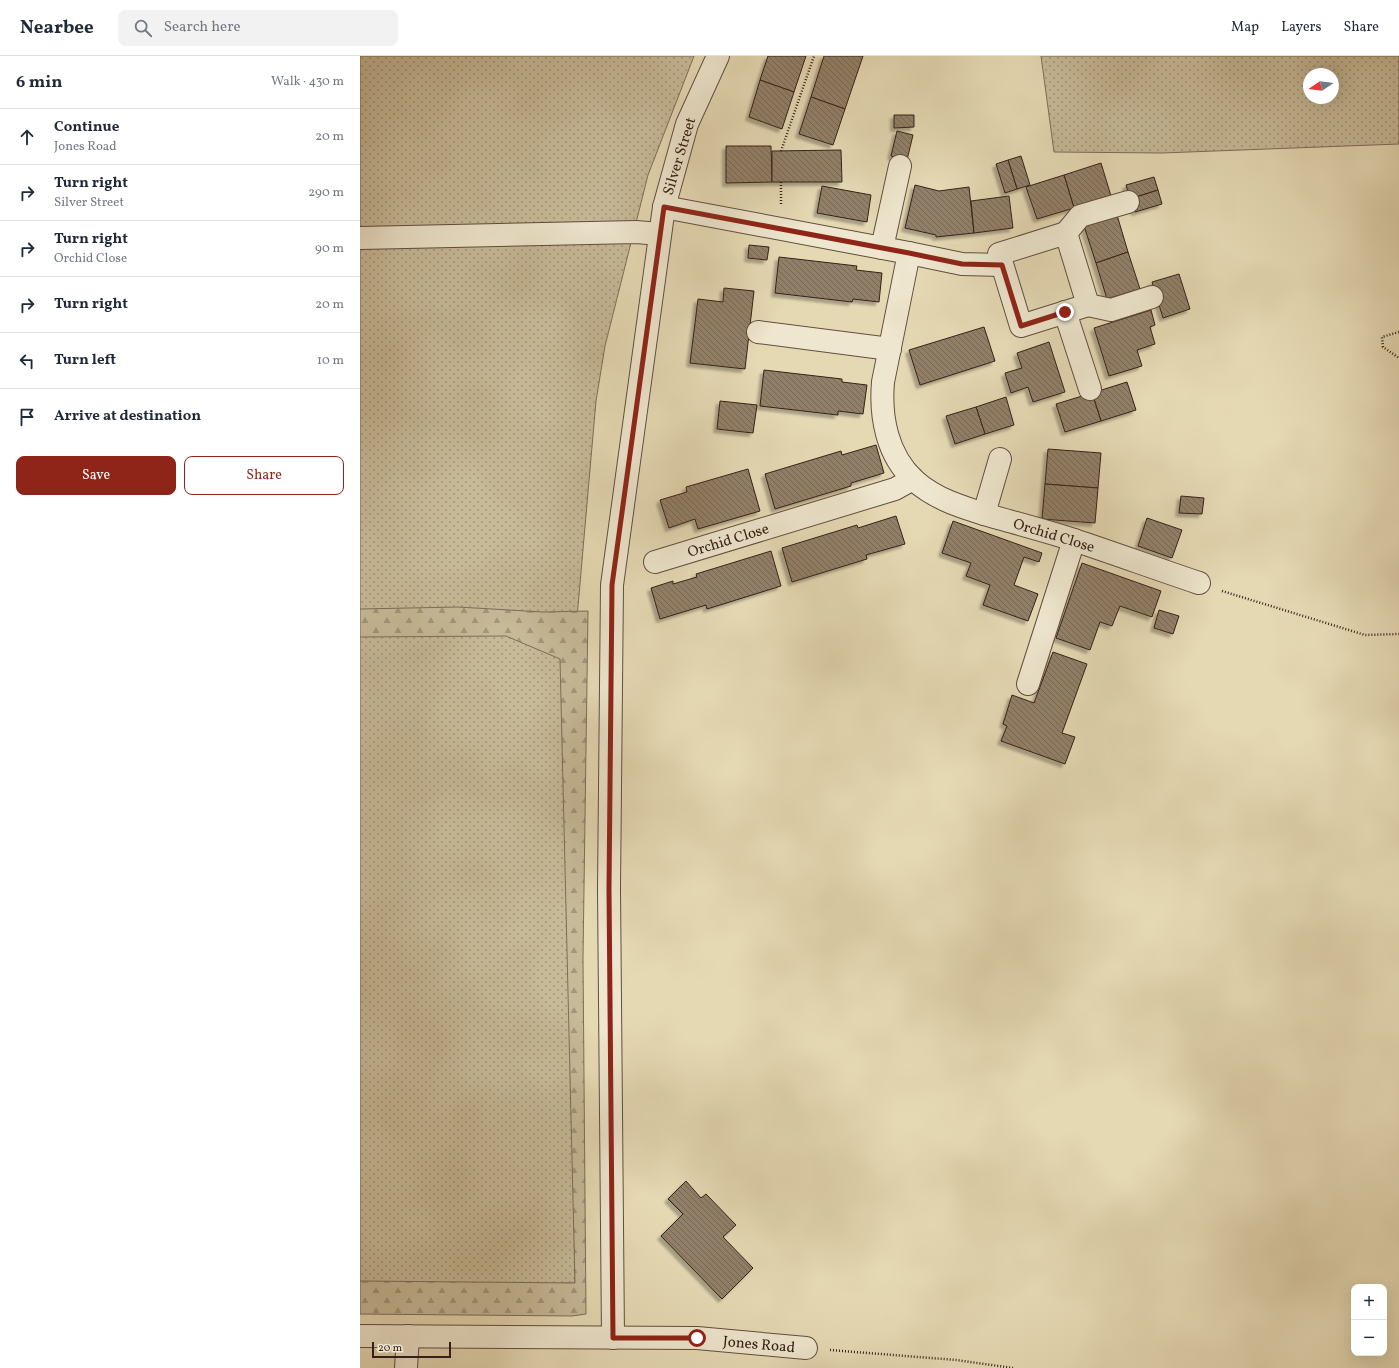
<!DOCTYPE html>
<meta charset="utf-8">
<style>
:root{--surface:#fff;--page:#f2f2f3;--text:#1f2937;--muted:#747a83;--line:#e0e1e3;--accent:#8f2418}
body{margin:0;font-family:Vollkorn,serif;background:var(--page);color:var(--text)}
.controls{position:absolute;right:12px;bottom:12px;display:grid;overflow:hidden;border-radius:8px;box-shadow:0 4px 16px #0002}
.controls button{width:36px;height:36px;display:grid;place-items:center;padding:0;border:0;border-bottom:1px solid var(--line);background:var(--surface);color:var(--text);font:20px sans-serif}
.compass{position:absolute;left:943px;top:12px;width:36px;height:36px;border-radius:50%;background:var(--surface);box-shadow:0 4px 16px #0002;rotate:257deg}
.scale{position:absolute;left:12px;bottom:10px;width:79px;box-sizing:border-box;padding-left:4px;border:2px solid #362017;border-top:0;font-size:11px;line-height:14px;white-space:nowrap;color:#362017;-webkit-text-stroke:3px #eee6ce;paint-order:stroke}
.stop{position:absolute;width:12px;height:12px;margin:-9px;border:3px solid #8f2418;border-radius:50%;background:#fff}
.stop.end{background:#8f2418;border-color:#fff;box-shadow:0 1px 4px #0008}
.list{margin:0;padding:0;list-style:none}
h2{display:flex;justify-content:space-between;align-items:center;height:52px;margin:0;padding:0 16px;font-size:17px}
h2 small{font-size:13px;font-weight:400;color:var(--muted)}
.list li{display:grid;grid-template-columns:26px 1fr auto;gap:12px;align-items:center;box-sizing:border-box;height:56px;padding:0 16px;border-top:1px solid var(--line)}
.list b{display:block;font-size:15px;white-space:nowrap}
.list p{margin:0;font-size:13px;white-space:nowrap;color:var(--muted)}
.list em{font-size:13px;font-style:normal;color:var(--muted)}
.actions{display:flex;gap:8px;padding:12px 16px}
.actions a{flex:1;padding:9px 0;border:1px solid var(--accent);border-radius:8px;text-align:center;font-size:14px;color:var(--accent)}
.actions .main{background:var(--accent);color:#fff}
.icon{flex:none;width:22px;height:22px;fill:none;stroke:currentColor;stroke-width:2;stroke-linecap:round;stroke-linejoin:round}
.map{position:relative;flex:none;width:1039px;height:1312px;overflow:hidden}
header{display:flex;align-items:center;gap:24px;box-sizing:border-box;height:56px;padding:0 20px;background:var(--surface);border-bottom:1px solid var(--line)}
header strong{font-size:19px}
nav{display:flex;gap:22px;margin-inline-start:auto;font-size:14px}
.search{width:280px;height:36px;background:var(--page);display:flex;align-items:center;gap:10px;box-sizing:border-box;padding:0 14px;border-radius:8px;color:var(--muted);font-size:15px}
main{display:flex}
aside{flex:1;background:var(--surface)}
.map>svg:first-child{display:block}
</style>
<header>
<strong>Nearbee</strong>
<div class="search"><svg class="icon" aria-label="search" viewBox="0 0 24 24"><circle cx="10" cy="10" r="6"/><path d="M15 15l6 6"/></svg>Search here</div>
<nav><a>Map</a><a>Layers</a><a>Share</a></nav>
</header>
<main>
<aside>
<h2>6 min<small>Walk · 430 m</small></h2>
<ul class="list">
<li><svg class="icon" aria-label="ahead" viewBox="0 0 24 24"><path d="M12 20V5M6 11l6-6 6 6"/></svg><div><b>Continue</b><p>Jones Road</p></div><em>20 m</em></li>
<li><svg class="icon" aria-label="right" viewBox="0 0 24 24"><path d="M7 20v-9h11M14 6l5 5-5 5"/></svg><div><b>Turn right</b><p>Silver Street</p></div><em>290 m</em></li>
<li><svg class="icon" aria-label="right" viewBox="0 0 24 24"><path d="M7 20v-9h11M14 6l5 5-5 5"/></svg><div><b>Turn right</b><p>Orchid Close</p></div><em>90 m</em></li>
<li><svg class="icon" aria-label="right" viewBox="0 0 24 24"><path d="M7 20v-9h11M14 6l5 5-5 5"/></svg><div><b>Turn right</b></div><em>20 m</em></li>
<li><svg class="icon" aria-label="left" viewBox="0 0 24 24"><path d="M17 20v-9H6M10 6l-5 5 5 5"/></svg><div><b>Turn left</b></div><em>10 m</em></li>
<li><svg class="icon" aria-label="arrive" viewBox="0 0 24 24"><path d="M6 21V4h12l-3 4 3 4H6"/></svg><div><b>Arrive at destination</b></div></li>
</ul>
<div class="actions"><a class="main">Save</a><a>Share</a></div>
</aside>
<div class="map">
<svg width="1039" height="1312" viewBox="0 0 1039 1312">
<defs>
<pattern id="grass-dots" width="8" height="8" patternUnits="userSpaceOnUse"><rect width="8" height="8" fill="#c7ba99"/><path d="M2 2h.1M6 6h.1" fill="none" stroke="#a2977c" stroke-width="1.8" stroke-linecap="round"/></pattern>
<pattern id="forest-firs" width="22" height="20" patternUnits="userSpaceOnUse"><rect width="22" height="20" fill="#c7ba99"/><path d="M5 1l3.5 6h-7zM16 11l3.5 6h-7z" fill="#a2977c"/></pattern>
<pattern id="building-back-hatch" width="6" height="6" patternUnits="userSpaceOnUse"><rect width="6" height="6" fill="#918069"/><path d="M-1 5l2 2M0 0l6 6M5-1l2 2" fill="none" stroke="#776855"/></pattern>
<filter id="shadow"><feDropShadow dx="-3.5" dy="3.5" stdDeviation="1" flood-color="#0004"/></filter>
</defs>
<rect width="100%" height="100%" fill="#e5d9b4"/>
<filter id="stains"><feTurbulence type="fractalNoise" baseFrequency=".005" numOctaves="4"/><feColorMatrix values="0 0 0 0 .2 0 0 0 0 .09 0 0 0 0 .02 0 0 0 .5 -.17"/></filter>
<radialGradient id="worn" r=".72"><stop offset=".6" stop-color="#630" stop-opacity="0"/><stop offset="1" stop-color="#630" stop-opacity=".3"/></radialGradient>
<g fill="url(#grass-dots)" stroke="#7e6d58" fill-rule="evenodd">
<path d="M0 0H334L288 119 245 290 236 345 214 596 215 1227 0 1231Z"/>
<path d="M681 0H1039V88L802 97 694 96ZM949 18H973V42H949Z"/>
</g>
<path fill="url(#forest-firs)" stroke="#7e6d58" d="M98 551 183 556 228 555 223 902 226 1258 212 1260 0 1258V1225L215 1227 200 603 146 580 0 581V553Z"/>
<g fill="url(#building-back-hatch)" stroke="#362017" filter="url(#shadow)">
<path d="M408 0H446L434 36 400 24Z"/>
<path d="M464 0H503L485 53 451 41Z"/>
<path d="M400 24 434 36 422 73 389 61Z"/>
<path d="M451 41 485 53 473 89 439 78Z"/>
<path d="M534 59H554V71L534 72Z"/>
<path d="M537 75 553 79 547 104 531 100Z"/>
<path d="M366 90H411L412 126 366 127Z"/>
<path d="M481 94 482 126H412V95Z"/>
<path d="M661 100 670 129 657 133 648 104Z"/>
<path d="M648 104 657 133 645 137 636 108Z"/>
<path d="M741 107 751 140 714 152 704 119Z"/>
<path d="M704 119 714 152 677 163 666 131Z"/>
<path d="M794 121 798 134 770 143 766 129Z"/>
<path d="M555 129 579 135 609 131 614 177 576 181V179L545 172Z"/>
<path d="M462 130 511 139 507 166 457 157Z"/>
<path d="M798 134 802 148 775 156 770 143Z"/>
<path d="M649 140 653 172 614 177 611 145Z"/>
<path d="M757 159 768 196 736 207 724 170Z"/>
<path d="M389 189 409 191 407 204 388 202Z"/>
<path d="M768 196 780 233 747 243 736 207Z"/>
<path d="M419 201 497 210 496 214 522 217 519 246 493 243 492 246 415 237Z"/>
<path d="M819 218 830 253 803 262 792 226Z"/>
<path d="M364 232 394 235 385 313 330 307 338 243 363 246Z"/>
<path d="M791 254 795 269 790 271 795 288 777 294 782 310 749 320 734 272Z"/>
<path d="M624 271 635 305 560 329 549 294Z"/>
<path d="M689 286 705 336 673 346 668 331 651 337 645 317 662 312 657 297Z"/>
<path d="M404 314 482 323V326L507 329 503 358 478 355V359L400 350Z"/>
<path d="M767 326 776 354 741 365 732 337Z"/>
<path d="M732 337 741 365 705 376 696 348Z"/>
<path d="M646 341 654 369 625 378 616 351Z"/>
<path d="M360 345 397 349 393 377 357 373Z"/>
<path d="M616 351 625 378 595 388 586 360Z"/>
<path d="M516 389 524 417 491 427V430L415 453 405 418 481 395 482 399Z"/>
<path d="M688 393 741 397 738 432 685 428Z"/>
<path d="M388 413 400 455 338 473 335 463 309 472 300 444 327 436 326 431Z"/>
<path d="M685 428 738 432 735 467 682 463Z"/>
<path d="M821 440 844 442 842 458 819 457Z"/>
<path d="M536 460 545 488 506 499 507 503 432 526 422 492 497 469 498 472Z"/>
<path d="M787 462 822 474 812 502 778 490Z"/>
<path d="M593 465 682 497 679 506 664 501 654 529 678 538 668 565 623 549 630 529 606 520 611 507 582 497Z"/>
<path d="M411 495 421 530 347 553 346 549 300 563 291 532 313 525V528L337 521 336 518Z"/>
<path d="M722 507 801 535 792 561 760 550 752 570 740 566 730 594 696 582Z"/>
<path d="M799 554 819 560 813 578 794 572Z"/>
<path d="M693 596 727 608 702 677 715 681 705 708 641 685 647 670 643 668 652 639 674 647Z"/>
<path d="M326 1125 341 1142 346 1138 376 1169 363 1181 393 1212 362 1243 301 1180 323 1158 308 1143Z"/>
</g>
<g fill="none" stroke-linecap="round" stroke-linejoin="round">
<g stroke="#624e3e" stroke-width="24">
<g id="minor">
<path d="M304 151 549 197 602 208 642 209"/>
<path d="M706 177 728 249 661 270 639 198Z"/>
<path d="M706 177 720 160 768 146"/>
<path d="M0 182 276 176 300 178"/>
<path d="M522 192 540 110"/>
<path d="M549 197 523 326C520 361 527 399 554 424 577 445 608 453 638 462 663 469 689 476 714 484 756 498 797 513 839 527"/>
<path d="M728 249 751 254 792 241"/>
<path d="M705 256 730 333"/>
<path d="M398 276 530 293"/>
<path d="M624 458 640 403"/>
<path d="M295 506 535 433 553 423"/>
<path d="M668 628 714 484"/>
<path d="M0 1280 337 1282 446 1292"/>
<path d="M253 1282 249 833 252 529 304 151 327 68 358 0"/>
<path d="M46 1312 48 1280"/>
</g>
</g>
<g stroke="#362017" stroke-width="2.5" stroke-dasharray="1 2" stroke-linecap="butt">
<path d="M421 95 454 0"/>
<path d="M421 148V126"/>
<path d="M1039 276 1022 281 1023 291 1039 302"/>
<path d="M862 535 1005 579 1039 578"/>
<path d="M470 1294 596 1304 653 1312"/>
</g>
<use href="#minor" stroke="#eee6ce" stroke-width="22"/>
</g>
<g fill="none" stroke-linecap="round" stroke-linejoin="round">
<path stroke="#8f2418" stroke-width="5" d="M337 1282H253L249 833 252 529 304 151 549 197 602 208 642 209 661 270 705 256"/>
</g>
<g text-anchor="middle" stroke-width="3" stroke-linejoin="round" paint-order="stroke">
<g font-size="15" fill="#362017" stroke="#eee6ce">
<text transform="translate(319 100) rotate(-73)" y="5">Silver Street</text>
<text transform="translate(694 479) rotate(17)" y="5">Orchid Close</text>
<text transform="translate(368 484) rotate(-17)" y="5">Orchid Close</text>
<text transform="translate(399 1288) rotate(5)" y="5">Jones Road</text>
</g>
</g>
<rect width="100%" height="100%" filter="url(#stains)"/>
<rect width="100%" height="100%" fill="url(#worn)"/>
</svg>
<div class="controls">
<button>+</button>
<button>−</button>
</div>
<svg class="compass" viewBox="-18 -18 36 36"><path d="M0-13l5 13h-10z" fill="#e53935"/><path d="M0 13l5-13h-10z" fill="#747a83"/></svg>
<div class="scale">20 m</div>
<div class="stop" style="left:337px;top:1282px"></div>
<div class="stop end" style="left:705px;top:256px"></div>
</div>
</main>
